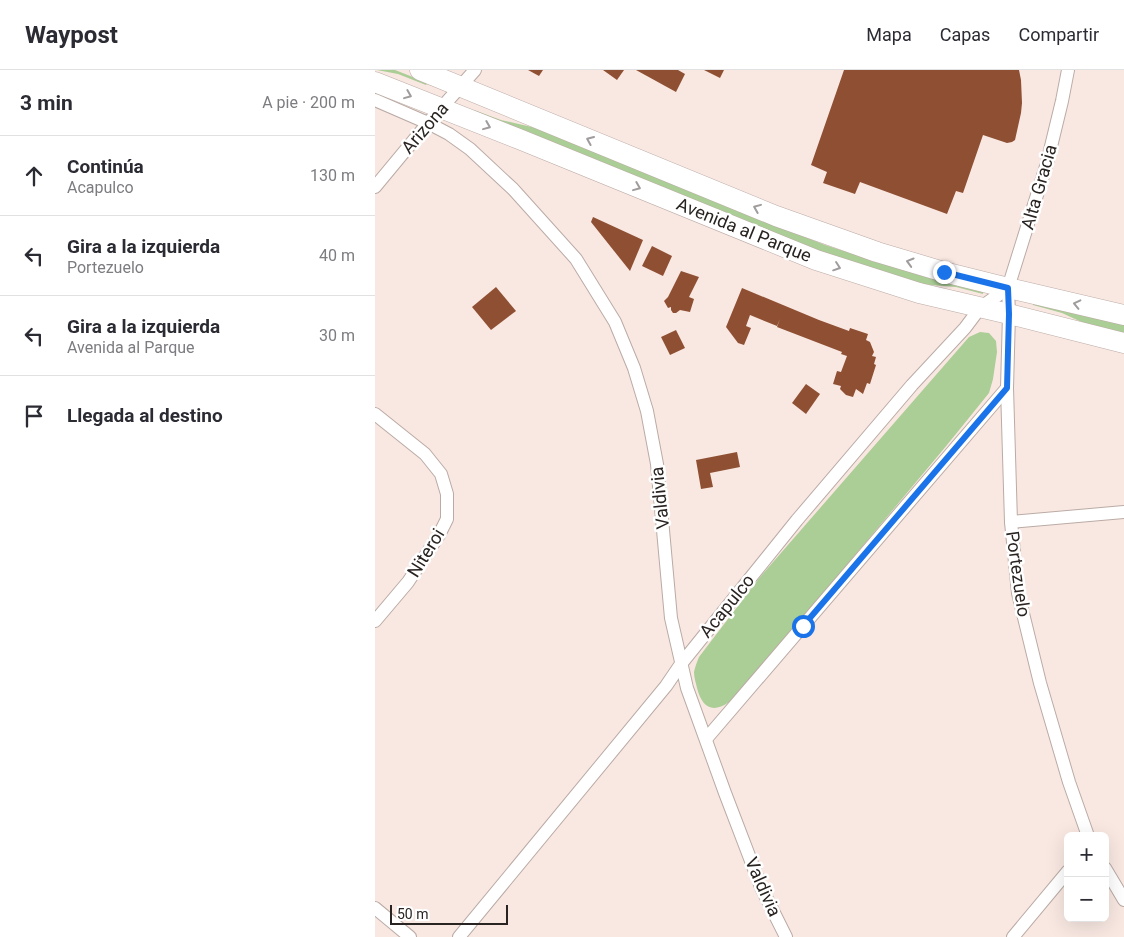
<!DOCTYPE html>
<html lang="es">
<meta charset="utf-8">
<style>
:root{--surface:#fff;--page:#f7f7f7;--text:#2b2b33;--muted:#7c7c81;--line:#e1e1e2}
body{margin:0;font-family:Roboto,sans-serif;background:var(--page);color:var(--text)}
.controls{position:absolute;right:15px;bottom:15px;display:grid;overflow:hidden;border-radius:8px;box-shadow:0 5px 20px #0002}
.controls button{width:45px;height:45px;display:grid;place-items:center;padding:0;border:0;border-bottom:1px solid var(--line);background:var(--surface);color:var(--text);font:25px sans-serif}
.scale{position:absolute;left:15px;bottom:12px;width:118px;box-sizing:border-box;padding-left:5px;border:2px solid #292421;border-top:0;font-size:14px;line-height:18px;white-space:nowrap;color:#292421;-webkit-text-stroke:4px #fff;paint-order:stroke}
.stop{position:absolute;width:15px;height:15px;margin:-11px;border:4px solid #1a73e8;border-radius:50%;background:#fff}
.stop.end{background:#1a73e8;border-color:#fff;box-shadow:0 1px 5px #0008}
.list{margin:0;padding:0;list-style:none}
h2{display:flex;justify-content:space-between;align-items:center;height:65px;margin:0;padding:0 20px;font-size:21px}
h2 small{font-size:16px;font-weight:400;color:var(--muted)}
.list li{display:grid;grid-template-columns:32px 1fr auto;gap:15px;align-items:center;box-sizing:border-box;height:80px;padding:0 20px;border-top:1px solid var(--line)}
.list b{display:block;font-size:19px;white-space:nowrap}
.list p{margin:0;font-size:16px;white-space:nowrap;color:var(--muted)}
.list em{font-size:16px;font-style:normal;color:var(--muted)}
.icon{flex:none;width:28px;height:28px;fill:none;stroke:currentColor;stroke-width:2;stroke-linecap:round;stroke-linejoin:round}
.map{position:relative;flex:none;width:749px;height:867px;overflow:hidden}
header{display:flex;align-items:center;gap:30px;box-sizing:border-box;height:70px;padding:0 25px;background:var(--surface);border-bottom:1px solid var(--line)}
header strong{font-size:24px}
nav{display:flex;gap:28px;margin-inline-start:auto;font-size:18px}
main{display:flex}
aside{flex:1;background:var(--surface)}
.map>svg:first-child{display:block}
</style>
<header>
<strong>Waypost</strong>
<nav><a>Mapa</a><a>Capas</a><a>Compartir</a></nav>
</header>
<main>
<aside>
<h2>3 min<small>A pie · 200 m</small></h2>
<ul class="list">
<li><svg class="icon" aria-label="ahead" viewBox="0 0 24 24"><path d="M12 20V5M6 11l6-6 6 6"/></svg><div><b>Continúa</b><p>Acapulco</p></div><em>130 m</em></li>
<li><svg class="icon" aria-label="left" viewBox="0 0 24 24"><path d="M17 20v-9H6M10 6l-5 5 5 5"/></svg><div><b>Gira a la izquierda</b><p>Portezuelo</p></div><em>40 m</em></li>
<li><svg class="icon" aria-label="left" viewBox="0 0 24 24"><path d="M17 20v-9H6M10 6l-5 5 5 5"/></svg><div><b>Gira a la izquierda</b><p>Avenida al Parque</p></div><em>30 m</em></li>
<li><svg class="icon" aria-label="arrive" viewBox="0 0 24 24"><path d="M6 21V4h12l-3 4 3 4H6"/></svg><div><b>Llegada al destino</b></div></li>
</ul>
</aside>
<div class="map">
<svg width="749" height="867" viewBox="0 0 749 867">
<rect width="100%" height="100%" fill="#f9e8e2"/>
<g fill="#abcd96">
<path d="M2 0H20L53 13 51 15 23 4Z"/>
<path d="M99 40 126 50 161 58 450 175 500 191 608 222V224L581 217 543 214 448 183 97 41Z"/>
<path d="M658 233 749 254V264L713 255 687 243 658 235Z"/>
<path d="M605 262 614 263 621 271 622 282 618 309 614 323 572 375 440 533 354 632C337 644 327 637 322 618 321 613 319 608 319 602 320 597 322 592 324 587L385 507 594 267Z"/>
</g>
<g fill="#8f4f33">
<path d="M153 0H168L164 6Z"/>
<path d="M228 0H249L242 10Z"/>
<path d="M261 0H303L310 4 301 22Z"/>
<path d="M329 0H349L345 8Z"/>
<path d="M469 0H644L646 10 647 33 646 43 640 70 637 72 632 73 608 65 588 123 581 121 572 144 485 112 480 124 448 113 452 102 436 95Z"/>
<path d="M218 147 268 170 255 201 216 152Z"/>
<path d="M277 176 297 186 288 206 267 196Z"/>
<path d="M306 201 324 207 314 227 319 229 315 242 305 240 301 243H298L296 240V237L293 238 289 231 293 227Z"/>
<path d="M121 217 141 241 116 260 97 237Z"/>
<path d="M367 218 444 250 474 261 475 258 493 264 491 270 495 272 499 282 497 286 501 287 499 294 501 295 495 314 492 313 488 324 481 319 478 327 471 325 465 319 466 316 458 314 462 301 466 302 472 286 466 284 467 282 402 257 405 249 402 256 375 245 371 256 376 258 369 275 363 273 351 257Z"/>
<path d="M301 260 310 278 295 285 286 267Z"/>
<path d="M431 314 445 324 431 344 417 333Z"/>
<path d="M362 382 365 397 335 403 338 417 326 419 321 390Z"/>
</g>
<g fill="none" stroke-linecap="round" stroke-linejoin="round">
<g stroke="#bbaba5" stroke-width="14">
<g id="street">
<path d="M693 0 687 31 672 93 633 218 634 244 632 318 636 452 643 523 665 613 694 712 713 766"/>
<path d="M0 30 53 53 74 64 95 79 138 119 201 189 240 252 259 298 272 341 282 394 296 548 312 618 350 723 386 817 411 867"/>
<path d="M0 117 53 53 100 0"/>
<path d="M0 344 50 384 66 404 72 424V449L64 465 33 512 0 551"/>
<path d="M636 452 749 442"/>
<path d="M331 669 632 318"/>
<path d="M730 798 749 830"/>
<path d="M0 838 35 867"/>
<path d="M84 867 291 616 306 594 422 450 537 315 590 258 605 238 633 218"/>
<path d="M638 867 693 801"/>
</g>
</g>
<g stroke="#bbaba5" stroke-width="21">
<g id="primary">
<path d="M45 0 401 146 502 182 569 202 621 215 749 245"/>
<path d="M0 12 144 69 441 190 544 223 634 244 749 273"/>
</g>
</g>
<use href="#street" stroke="#fff" stroke-width="12"/>
<use href="#primary" stroke="#fff" stroke-width="20"/>
</g>
<defs><path id="oneway-chevron" d="M-2-3.5L2.5 0L-2 3.5" fill="none" stroke-width="1.6" stroke-linecap="round" stroke-linejoin="round" transform="scale(1.25)"/></defs>
<g stroke="#9f9c9b">
<use href="#oneway-chevron" transform="translate(33 25) rotate(22)"/>
<use href="#oneway-chevron" transform="translate(112 56) rotate(22)"/>
<use href="#oneway-chevron" transform="translate(215 70) rotate(-157)"/>
<use href="#oneway-chevron" transform="translate(262 117) rotate(22)"/>
<use href="#oneway-chevron" transform="translate(382 138) rotate(-158)"/>
<use href="#oneway-chevron" transform="translate(535 192) rotate(-164)"/>
<use href="#oneway-chevron" transform="translate(462 197) rotate(19)"/>
<use href="#oneway-chevron" transform="translate(702 234) rotate(-167)"/>
</g>
<g fill="none" stroke-linecap="round" stroke-linejoin="round">
<path stroke="#1a73e8" stroke-width="6" d="M428 556 632 318 634 244 633 218 569 202"/>
</g>
<g text-anchor="middle" stroke-width="5" stroke-linejoin="round" paint-order="stroke">
<g font-size="18" fill="#292421" stroke="#fff">
<text transform="translate(50 58) rotate(-49)" y="6">Arizona</text>
<text transform="translate(664 117) rotate(-74)" y="6">Alta Gracia</text>
<text transform="translate(369 160) rotate(22)" y="6">Avenida al Parque</text>
<text transform="translate(285 428) rotate(-96)" y="6">Valdivia</text>
<text transform="translate(51 483) rotate(-58)" y="6">Niteroi</text>
<text transform="translate(643 504) rotate(82)" y="6">Portezuelo</text>
<text transform="translate(352 536) rotate(-51)" y="6">Acapulco</text>
<text transform="translate(388 817) rotate(66)" y="6">Valdivia</text>
</g>
</g>
</svg>
<div class="controls">
<button>+</button>
<button>−</button>
</div>
<div class="scale">50 m</div>
<div class="stop" style="left:428px;top:556px"></div>
<div class="stop end" style="left:569px;top:202px"></div>
</div>
</main>
